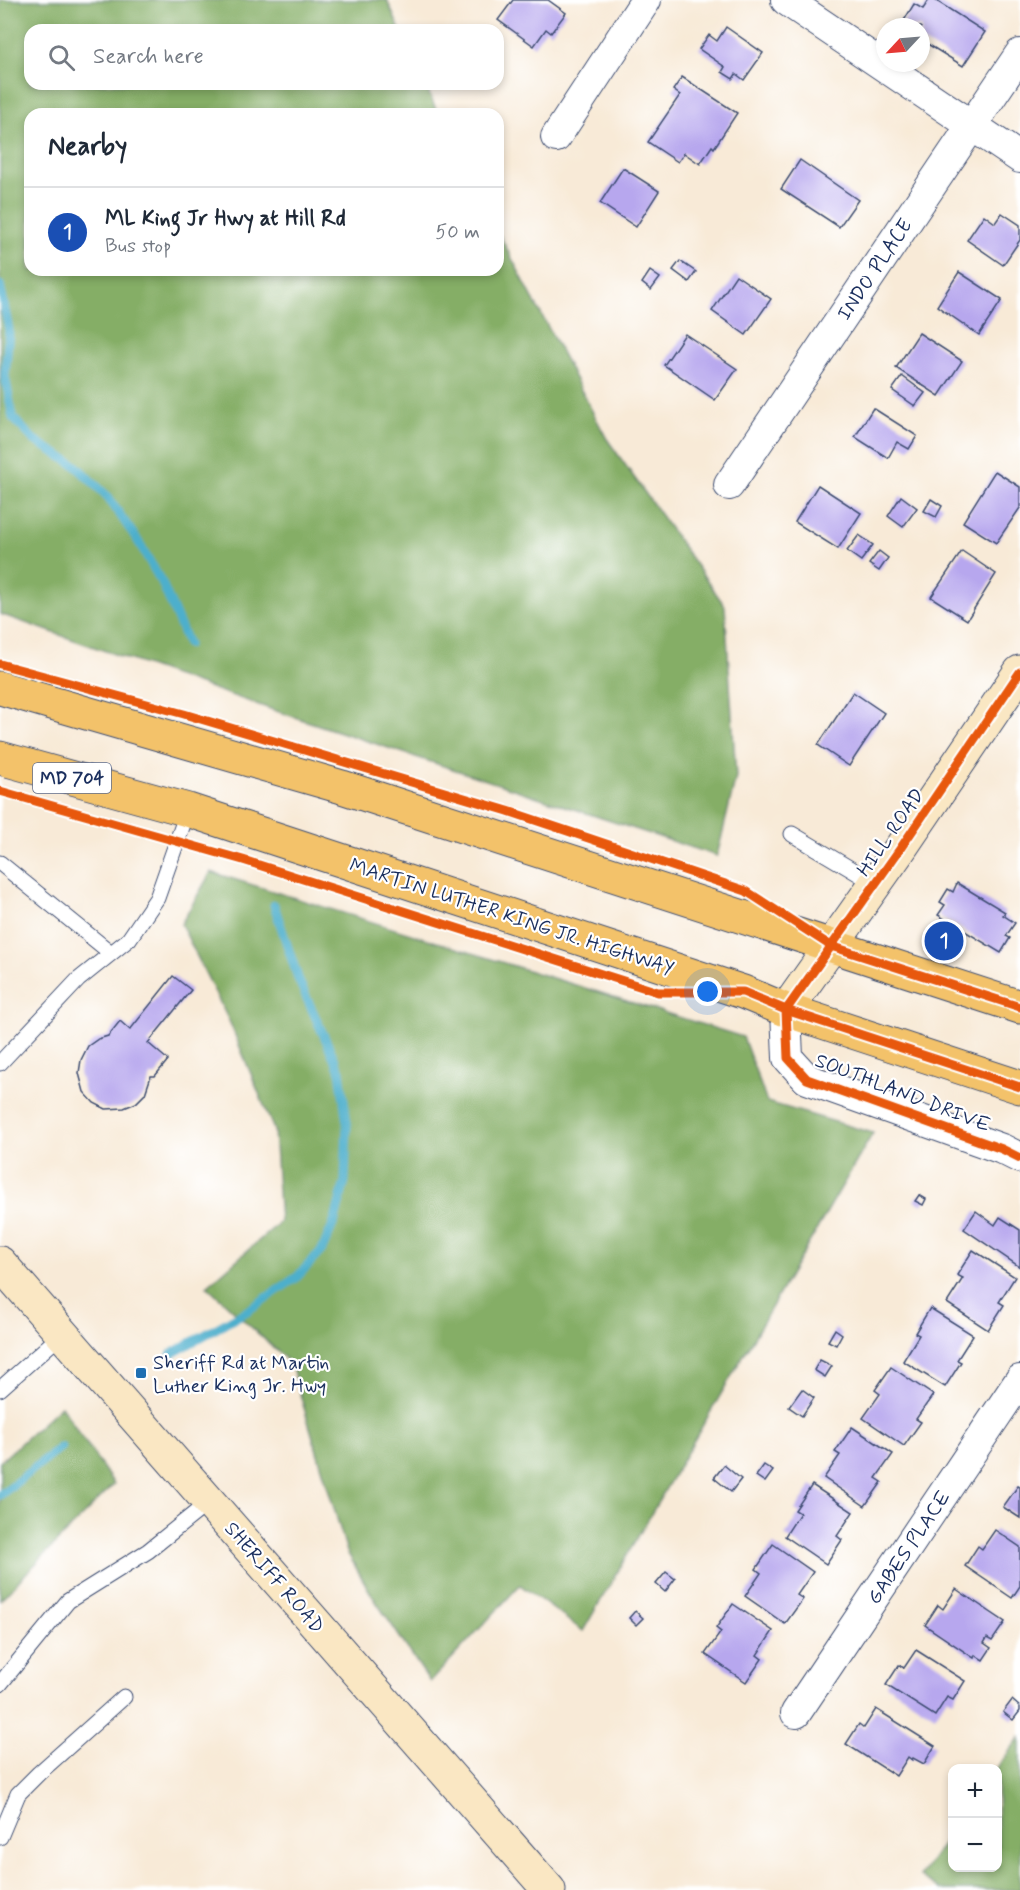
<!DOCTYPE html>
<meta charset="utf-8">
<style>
:root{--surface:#fff;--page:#f2f2f3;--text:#1f2937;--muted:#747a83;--line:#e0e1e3;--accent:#0b8043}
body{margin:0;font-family:Mynerve,sans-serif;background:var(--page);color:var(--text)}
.controls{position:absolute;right:18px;bottom:18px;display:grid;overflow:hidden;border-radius:12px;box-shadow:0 3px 9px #0003}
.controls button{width:54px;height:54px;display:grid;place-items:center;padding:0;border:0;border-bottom:2px solid var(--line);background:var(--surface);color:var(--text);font:30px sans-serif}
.compass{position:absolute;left:876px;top:18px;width:54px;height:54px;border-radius:50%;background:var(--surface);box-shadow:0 3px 9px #0003;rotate:244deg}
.you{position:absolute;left:708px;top:992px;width:21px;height:21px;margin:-15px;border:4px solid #fff;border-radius:50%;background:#1a73e8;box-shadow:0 0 0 9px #1a73e833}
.badge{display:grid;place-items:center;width:39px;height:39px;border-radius:50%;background:var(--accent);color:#fff;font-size:20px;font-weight:700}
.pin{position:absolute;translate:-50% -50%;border:3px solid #fff;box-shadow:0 2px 6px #0006}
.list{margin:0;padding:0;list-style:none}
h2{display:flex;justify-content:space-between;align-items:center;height:78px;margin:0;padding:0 24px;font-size:26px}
h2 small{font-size:20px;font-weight:400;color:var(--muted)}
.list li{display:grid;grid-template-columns:39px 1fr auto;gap:18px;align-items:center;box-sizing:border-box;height:90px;padding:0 24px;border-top:2px solid var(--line)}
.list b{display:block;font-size:22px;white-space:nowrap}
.list p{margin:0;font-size:20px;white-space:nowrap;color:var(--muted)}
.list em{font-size:20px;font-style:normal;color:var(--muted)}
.icon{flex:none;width:33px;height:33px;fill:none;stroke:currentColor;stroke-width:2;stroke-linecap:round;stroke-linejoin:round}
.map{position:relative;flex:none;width:1020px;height:1890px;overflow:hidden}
.search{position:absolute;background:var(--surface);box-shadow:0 3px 9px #0003;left:24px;top:24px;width:480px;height:66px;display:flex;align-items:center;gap:15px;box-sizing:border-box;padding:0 21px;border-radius:18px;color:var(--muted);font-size:22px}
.panel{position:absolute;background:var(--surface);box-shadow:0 3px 9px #0003;left:24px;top:108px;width:480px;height:168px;border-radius:18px}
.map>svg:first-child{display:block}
</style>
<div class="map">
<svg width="1020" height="1890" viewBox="0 0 1020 1890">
<rect width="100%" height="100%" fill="#fff"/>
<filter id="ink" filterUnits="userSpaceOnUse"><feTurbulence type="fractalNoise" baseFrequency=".0167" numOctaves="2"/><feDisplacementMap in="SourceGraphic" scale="12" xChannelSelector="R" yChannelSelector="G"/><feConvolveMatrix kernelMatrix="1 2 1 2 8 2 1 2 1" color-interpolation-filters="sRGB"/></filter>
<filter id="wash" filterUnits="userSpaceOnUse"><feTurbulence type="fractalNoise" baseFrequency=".008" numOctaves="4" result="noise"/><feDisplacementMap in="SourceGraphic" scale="24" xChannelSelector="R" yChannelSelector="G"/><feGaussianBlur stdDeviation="1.35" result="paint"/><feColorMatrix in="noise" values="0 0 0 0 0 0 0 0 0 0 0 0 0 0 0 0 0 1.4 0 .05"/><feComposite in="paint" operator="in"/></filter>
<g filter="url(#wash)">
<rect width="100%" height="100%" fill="#f8ead7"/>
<g fill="#85ae66" stroke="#506e62" stroke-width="1.5">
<path d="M0 0H387L400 30H30V84H425L438 114H30V270H498V232L607 439 725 606 736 777 717 856 276 711 0 614Z"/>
<path d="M211 872 743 1037 767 1102 873 1133 583 1631 520 1585 430 1682 373 1597 347 1552 291 1364 207 1286 280 1222 274 1130 230 1023 181 924Z"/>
<path d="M61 1406 114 1484 0 1600V1462Z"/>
<path d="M1020 1737V1890H940L920 1876 952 1831V1868H998L997 1768Z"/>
</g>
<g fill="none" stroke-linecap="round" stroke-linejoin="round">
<g stroke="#4dafcc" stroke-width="9">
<path d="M0 285 9 330 5 376 13 418 34 440 75 465 107 496 138 541 162 583 188 644"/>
<path d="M171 1354 247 1311 297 1277 322 1250 335 1220 345 1181 347 1123 340 1071 299 981 274 905"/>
<path d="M0 1495 61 1447"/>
</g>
</g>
<g id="blocks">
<g fill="#b7a7ee">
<path d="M513 0H548L566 13 551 33 546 29 534 46 498 20Z"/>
<path d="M929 0H935L985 32 963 66 921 40V27H900L914 4 923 9Z"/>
<path d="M726 27 763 53 744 80 736 74 733 79 722 72 725 67 699 49 709 35 717 41Z"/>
<path d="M682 77 737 113 714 148 712 146 700 164 684 153 678 162 648 142 680 95 673 90Z"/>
<path d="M800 160 858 200 839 227 781 189Z"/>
<path d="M623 168 659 191 636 227 600 203Z"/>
<path d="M1002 213 1020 225V240L1003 265 967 240 984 215 995 223Z"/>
<path d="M680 261 696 272 689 282 673 270Z"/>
<path d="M650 271 660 278 651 290 642 283Z"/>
<path d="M959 272 1002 300 979 335 937 306Z"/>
<path d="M736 275 771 299 746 335 712 311Z"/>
<path d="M919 333 962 361 939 396 896 368Z"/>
<path d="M685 334 737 369 715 400 664 365Z"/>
<path d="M902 376 925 393 915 406 892 390Z"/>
<path d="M873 408 917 436 909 449 897 442 888 458 855 437Z"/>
<path d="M995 471 1020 487V508L996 543 963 522Z"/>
<path d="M818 485 861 513 838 549 795 522Z"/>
<path d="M901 496 917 508 903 527 888 516Z"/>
<path d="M931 499 942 506 936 517 924 511Z"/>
<path d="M859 535 873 545 861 561 847 551Z"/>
<path d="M879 551 888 558 879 571 869 564Z"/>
<path d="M962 551 996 574 967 620 931 597Z"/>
<path d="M853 692 884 713 849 766 818 745Z"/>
<path d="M957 883 1005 912 1003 915 1015 923 1006 936 1010 938 1001 953 938 915 945 905 940 902 948 889 953 892Z"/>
<path d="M173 976 191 990 148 1043 168 1060 155 1076H151L145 1094 136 1103 124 1108 106 1109 94 1103 84 1092 79 1073 81 1060 88 1046 98 1039 108 1036 120 1021 130 1030Z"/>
<path d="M919 1195 926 1199 923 1205 915 1201Z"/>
<path d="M976 1211 995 1225 1000 1217 1020 1230V1267L964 1229Z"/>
<path d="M973 1250 1015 1277 999 1302 1004 1305 988 1330 947 1303 963 1278 957 1275Z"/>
<path d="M930 1308 973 1335 957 1360 961 1362 945 1387 903 1361 919 1335 915 1333Z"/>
<path d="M835 1329 842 1334 836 1345 828 1341Z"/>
<path d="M820 1360 832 1366 825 1377 814 1370Z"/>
<path d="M891 1367 933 1395 916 1419 921 1422 904 1446 863 1418 880 1394 875 1390Z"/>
<path d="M802 1389 814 1398 802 1416 789 1407Z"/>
<path d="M852 1427 893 1454 876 1478 882 1482 865 1506 824 1478 840 1455 835 1452Z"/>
<path d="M724 1465 741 1479 731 1492 714 1478Z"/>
<path d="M764 1465 773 1471 765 1482 756 1476Z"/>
<path d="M812 1485 853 1512 837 1536 842 1540 826 1564 785 1536 800 1513 795 1510Z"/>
<path d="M1018 1486 1020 1487V1518L1003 1507Z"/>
<path d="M995 1530 1020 1547V1586L1012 1598 965 1566 978 1546 982 1549Z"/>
<path d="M773 1544 813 1572 797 1595 803 1599 785 1624 745 1596 761 1573 756 1569Z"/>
<path d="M666 1572 675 1579 665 1592 656 1584Z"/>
<path d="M956 1589 1005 1622 992 1641 987 1638 984 1643 991 1648 983 1660 975 1655 974 1658 925 1625 938 1605 943 1609Z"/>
<path d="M733 1604 773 1631 757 1655 762 1659 746 1682 705 1654 721 1632 716 1628Z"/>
<path d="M635 1611 643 1618 636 1625 629 1618Z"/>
<path d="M916 1650 965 1681 953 1700 947 1697 935 1716 886 1685 899 1665 904 1668Z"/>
<path d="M1012 1700 1020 1707V1711L1013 1720 1003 1712Z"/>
<path d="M876 1709 935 1746 924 1764 913 1758 912 1760 908 1757 896 1776 846 1744 859 1724 864 1728Z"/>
</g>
</g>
</g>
<g filter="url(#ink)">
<use href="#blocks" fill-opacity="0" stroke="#3c4b70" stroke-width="1.5"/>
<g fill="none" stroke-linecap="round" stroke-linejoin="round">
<g stroke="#3c4b70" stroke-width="17">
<g id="lane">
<path d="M792 834 876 884"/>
<path d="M0 863 111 953"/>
<path d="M0 1063 78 980 129 939 157 898 188 810"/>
<path d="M0 1389 62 1334"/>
<path d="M0 1684 68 1601 148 1551 209 1502"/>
<path d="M0 1837 18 1794 39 1773 124 1697"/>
</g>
</g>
<g stroke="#3c4b70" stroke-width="32">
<g id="street">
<path d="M786 0 1020 158"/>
<path d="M556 137 646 0"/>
<path d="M729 485 1020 54"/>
<path d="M786 1010 788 1058 807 1079 1002 1149 1020 1158"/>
<path d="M796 1713 1020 1380"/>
</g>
</g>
<g stroke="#3c4b70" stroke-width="35">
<g id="secondary">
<path d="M786 1010 900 849 1020 672"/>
<path d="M0 1263 549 1890"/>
</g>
</g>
<g stroke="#3c4b70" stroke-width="35">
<g id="primary">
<path d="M0 688 342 787 1020 1007"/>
<path d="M0 758 188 810 255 832 743 992 786 1010 1020 1087"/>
</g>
</g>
<use href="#lane" stroke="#fff" stroke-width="15"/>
<use href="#street" stroke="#fff" stroke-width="30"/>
<use href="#secondary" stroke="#fae7c3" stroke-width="33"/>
<use href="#primary" stroke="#f3c26a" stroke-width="33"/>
<g stroke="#fff" stroke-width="13">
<g id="cycleway">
<path d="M0 664 184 714 508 811 746 891 831 946 1020 1007"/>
<path d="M0 791 243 860 658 992H743L786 1010 1020 1087"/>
<path d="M786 1010 900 849 1020 672"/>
<path d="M786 1010 788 1058 807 1079 1002 1149 1020 1158"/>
</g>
</g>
<use href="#cycleway" stroke="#e8590c" stroke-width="9"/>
</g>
</g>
<rect fill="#1f6fb2" stroke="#fff" stroke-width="2" x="135" y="1367" width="12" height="12" rx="3"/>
<g text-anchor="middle" stroke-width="4.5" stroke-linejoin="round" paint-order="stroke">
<rect fill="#fff" stroke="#5f6d8e" stroke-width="1.5" x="33" y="763" width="78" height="30" rx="4.5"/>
<g font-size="18" font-weight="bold" fill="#1b2f5e">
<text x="72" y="784">MD 704</text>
</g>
<g font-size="20" fill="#1b2f5e" stroke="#fff">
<text transform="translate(874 269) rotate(-56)" y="7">INDO PLACE</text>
<text transform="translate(890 832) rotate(-55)" y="7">HILL ROAD</text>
<text transform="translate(512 916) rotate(18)" y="7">MARTIN LUTHER KING JR. HIGHWAY</text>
<text transform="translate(903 1092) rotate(21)" y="7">SOUTHLAND DRIVE</text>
<text transform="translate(908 1547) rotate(-56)" y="7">GABES PLACE</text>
<text transform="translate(275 1577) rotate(49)" y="7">SHERIFF ROAD</text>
</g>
<g font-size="20" fill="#1b2f5e" stroke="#fff" text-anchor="start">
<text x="153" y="1369">Sheriff Rd at Martin<tspan x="153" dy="23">Luther King Jr. Hwy</tspan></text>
</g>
</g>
</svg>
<div class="controls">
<button>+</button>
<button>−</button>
</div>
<svg class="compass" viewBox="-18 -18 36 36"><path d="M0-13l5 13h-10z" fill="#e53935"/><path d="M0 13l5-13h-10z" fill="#747a83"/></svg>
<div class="you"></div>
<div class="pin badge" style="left:944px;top:941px;background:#1a4fb4">1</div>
<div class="search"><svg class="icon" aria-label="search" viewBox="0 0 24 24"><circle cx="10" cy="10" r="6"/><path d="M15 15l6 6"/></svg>Search here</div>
<section class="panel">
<h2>Nearby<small></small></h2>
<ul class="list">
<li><span class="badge" style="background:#1a4fb4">1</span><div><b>ML King Jr Hwy at Hill Rd</b><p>Bus stop</p></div><em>50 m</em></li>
</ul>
</section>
</div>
